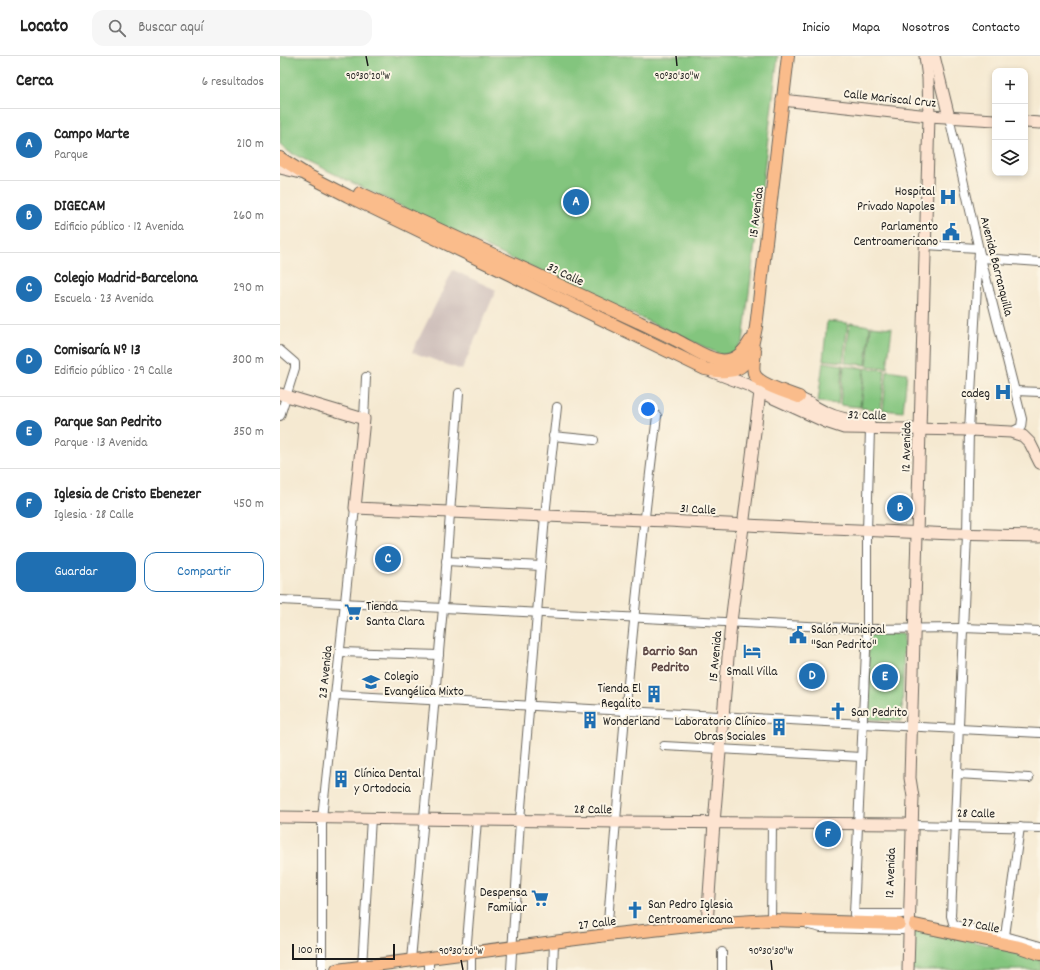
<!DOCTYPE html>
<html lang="es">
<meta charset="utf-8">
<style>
:root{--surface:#fff;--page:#f6f6f6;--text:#222;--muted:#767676;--line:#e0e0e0;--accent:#1f6fb2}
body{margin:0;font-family:Dekko,sans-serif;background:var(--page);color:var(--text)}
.controls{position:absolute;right:12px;top:12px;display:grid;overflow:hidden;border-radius:8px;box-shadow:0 2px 6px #0003}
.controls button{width:36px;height:36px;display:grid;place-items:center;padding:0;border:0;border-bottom:1px solid var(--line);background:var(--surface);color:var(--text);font:20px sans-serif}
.scale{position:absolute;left:12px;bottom:10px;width:103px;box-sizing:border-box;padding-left:4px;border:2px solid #1c1c1c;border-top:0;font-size:11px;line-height:14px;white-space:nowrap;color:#1c1c1c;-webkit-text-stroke:3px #fcf5e5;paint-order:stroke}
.you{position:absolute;left:368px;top:353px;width:14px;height:14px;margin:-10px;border:3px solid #fff;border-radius:50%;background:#1a73e8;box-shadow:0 0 0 6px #1a73e833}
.badge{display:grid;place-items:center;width:26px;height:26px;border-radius:50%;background:var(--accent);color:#fff;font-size:13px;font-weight:700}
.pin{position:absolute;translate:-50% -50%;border:2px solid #fff;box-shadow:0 1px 4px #0006}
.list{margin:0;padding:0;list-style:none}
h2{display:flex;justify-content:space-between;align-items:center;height:52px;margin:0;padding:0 16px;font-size:17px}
h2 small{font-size:13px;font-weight:400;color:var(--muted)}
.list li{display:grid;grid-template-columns:26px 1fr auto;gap:12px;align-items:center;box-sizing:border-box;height:72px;padding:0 16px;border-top:1px solid var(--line)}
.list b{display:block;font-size:15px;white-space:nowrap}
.list p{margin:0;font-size:13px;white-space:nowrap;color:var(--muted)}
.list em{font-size:13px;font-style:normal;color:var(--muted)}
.actions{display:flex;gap:8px;padding:12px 16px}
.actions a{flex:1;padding:9px 0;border:1px solid var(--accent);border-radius:12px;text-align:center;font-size:14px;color:var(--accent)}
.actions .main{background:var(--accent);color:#fff}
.icon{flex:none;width:22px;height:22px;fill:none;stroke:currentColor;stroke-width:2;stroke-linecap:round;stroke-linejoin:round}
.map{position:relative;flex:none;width:760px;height:914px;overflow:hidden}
header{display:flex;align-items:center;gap:24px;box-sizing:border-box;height:56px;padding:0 20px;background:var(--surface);border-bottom:1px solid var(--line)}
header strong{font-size:19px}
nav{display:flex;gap:22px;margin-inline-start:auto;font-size:14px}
.search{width:280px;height:36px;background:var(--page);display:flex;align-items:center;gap:10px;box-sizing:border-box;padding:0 14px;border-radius:12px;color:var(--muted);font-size:15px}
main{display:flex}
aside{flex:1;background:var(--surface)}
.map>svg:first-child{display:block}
</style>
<header>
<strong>Locato</strong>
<div class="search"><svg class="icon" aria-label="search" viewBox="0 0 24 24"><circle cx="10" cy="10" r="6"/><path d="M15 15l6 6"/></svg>Buscar aquí</div>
<nav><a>Inicio</a><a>Mapa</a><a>Nosotros</a><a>Contacto</a></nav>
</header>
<main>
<aside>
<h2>Cerca<small>6 resultados</small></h2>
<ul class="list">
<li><span class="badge">A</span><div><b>Campo Marte</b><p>Parque</p></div><em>210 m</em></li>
<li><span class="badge">B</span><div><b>DIGECAM</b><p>Edificio público · 12 Avenida</p></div><em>260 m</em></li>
<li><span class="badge">C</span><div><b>Colegio Madrid-Barcelona</b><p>Escuela · 23 Avenida</p></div><em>290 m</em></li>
<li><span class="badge">D</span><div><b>Comisaría Nº 13</b><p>Edificio público · 29 Calle</p></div><em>300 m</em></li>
<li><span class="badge">E</span><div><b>Parque San Pedrito</b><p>Parque · 13 Avenida</p></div><em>350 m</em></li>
<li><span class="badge">F</span><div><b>Iglesia de Cristo Ebenezer</b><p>Iglesia · 28 Calle</p></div><em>450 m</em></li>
</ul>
<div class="actions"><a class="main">Guardar</a><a>Compartir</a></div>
</aside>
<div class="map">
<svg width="760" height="914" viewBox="0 0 760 914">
<rect width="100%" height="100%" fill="#fcf5e5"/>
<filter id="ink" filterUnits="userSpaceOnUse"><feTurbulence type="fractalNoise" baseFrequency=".025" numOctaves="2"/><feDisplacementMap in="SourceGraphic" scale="8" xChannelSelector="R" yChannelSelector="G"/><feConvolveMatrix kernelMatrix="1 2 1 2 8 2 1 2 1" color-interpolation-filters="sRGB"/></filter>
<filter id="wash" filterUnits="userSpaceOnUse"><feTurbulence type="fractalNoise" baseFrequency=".012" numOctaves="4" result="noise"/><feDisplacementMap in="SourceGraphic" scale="16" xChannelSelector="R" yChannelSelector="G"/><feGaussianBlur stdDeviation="0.9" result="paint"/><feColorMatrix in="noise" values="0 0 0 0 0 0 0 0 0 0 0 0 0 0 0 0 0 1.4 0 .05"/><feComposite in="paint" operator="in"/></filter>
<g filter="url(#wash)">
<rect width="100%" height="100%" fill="#f5e9d1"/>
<path fill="#f3d4bf" d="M88 618 96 619 95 633H87Z"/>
<path fill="#cfc0bb" d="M173 214 216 234 182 314 132 296Z"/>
<g fill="#83c57e" stroke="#50704d">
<path d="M0 0H498L463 286 454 297 441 299 437 297 193 185 9 96 0 88Z"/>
<path d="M547 265 568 267 563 306 543 304Z"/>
<path d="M570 267 590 270 586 309 565 307Z"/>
<path d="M591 270 612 272 607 312 587 310Z"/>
<path d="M543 306 563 309 558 348 538 346Z"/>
<path d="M564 310 584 312 580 351 560 349Z"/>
<path d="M585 312 605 314 601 354 581 352Z"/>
<path d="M607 314 627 317 623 356 603 354Z"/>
<path d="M589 577 624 578 622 665 586 663Z"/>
<path d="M633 872 760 901V914H631Z"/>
</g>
</g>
<g filter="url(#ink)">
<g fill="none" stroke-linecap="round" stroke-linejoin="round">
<g stroke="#68645b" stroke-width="10">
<g id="street">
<path d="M669 61 699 194 742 363 741 371 731 376"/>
<path d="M645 189 698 192"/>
<path d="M699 194 689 374 687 479 671 860 673 867 679 870 725 880 760 890"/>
<path d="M701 202 760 206"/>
<path d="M0 294 15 307V312L0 360"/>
<path d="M735 335 760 336"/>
<path d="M84 363 86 321"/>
<path d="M590 373 587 475V573L574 858H622"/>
<path d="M273 380 314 384"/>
<path d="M166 505 261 510"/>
<path d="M0 544 587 573 683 572 760 575"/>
<path d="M60 596 159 599"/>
<path d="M56 639 583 668 760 677"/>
<path d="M384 690 581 701"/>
<path d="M677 718 749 722"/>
<path d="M632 769 760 772"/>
<path d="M491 864 492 768"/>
<path d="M529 869 541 872 622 874"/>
<path d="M327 879C340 706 355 533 377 360"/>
<path d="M725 880 740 771"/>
<path d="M186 898 197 764"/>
<path d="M131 904 163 552 179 337"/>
<path d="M82 911 91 762"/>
<path d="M42 914V762L75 452"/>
<path d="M149 914V902"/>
<path d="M191 914V897"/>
<path d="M231 914 240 764 265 460 277 351"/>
<path d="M273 914 274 886"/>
<path d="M442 914V896"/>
</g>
</g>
<g stroke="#68645b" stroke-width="13">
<g id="secondary">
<path d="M654 0 669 61"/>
<path d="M502 44 649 60 715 64"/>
<path d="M745 66 760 67"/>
<path d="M0 112 21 117"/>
<path d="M433 316 470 330 480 336 546 366 564 372 689 374 731 376 743 380 750 387 760 407"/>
<path d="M0 338 84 363 75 452C172 456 268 460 364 464 496 470 628 478 760 480"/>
<path d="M511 340C524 342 534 351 545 356 559 363 574 365 589 366"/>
<path d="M0 761 335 766 625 768"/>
<path d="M427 868 434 767 451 566 480 336"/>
<path d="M628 914 633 741 630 722 649 60 648 22 645 0"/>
</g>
</g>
<g stroke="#68645b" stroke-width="14">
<g id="primary">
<path d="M0 102 27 119 68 140 425 313C466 321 469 307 476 271L508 0"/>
<path d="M80 137 359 266C371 272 384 277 396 284 422 297 450 322 470 285"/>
<path d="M475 294C475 301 472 310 474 317 477 328 508 337 519 341"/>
<path d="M635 869 740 891 760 898"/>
<path d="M57 914 327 879 427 868 491 864 619 868"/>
</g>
</g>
<use href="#street" stroke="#fff" stroke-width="8"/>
<use href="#secondary" stroke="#fde4d1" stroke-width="11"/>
<use href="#primary" stroke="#fabc8b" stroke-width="12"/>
</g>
</g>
<path fill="none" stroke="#1c1c1c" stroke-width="1.5" d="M86 0 88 10M396 0 397 10M181 904 183 914M491 904 492 914"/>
<defs>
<g id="hospital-bare" transform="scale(1.38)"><path d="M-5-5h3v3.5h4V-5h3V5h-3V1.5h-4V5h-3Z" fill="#1f6fb2" stroke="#fcf5e5" stroke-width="2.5" paint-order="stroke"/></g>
<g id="civic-bare" transform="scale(1.38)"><path d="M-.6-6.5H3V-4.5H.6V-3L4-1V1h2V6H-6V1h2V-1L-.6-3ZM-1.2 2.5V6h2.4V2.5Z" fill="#1f6fb2" stroke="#fcf5e5" stroke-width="2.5" paint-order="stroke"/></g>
<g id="supermarket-bare" transform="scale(1.38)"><path d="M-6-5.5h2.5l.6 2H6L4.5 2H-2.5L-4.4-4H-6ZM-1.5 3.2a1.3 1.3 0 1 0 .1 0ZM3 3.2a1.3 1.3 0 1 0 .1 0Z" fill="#1f6fb2" stroke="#fcf5e5" stroke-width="2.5" paint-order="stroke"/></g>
<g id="hotel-bare" transform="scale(1.38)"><path d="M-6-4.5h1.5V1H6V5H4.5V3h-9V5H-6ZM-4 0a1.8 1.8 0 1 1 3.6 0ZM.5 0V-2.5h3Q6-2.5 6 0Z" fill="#1f6fb2" stroke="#fcf5e5" stroke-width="2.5" paint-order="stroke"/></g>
<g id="school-bare" transform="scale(1.38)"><path d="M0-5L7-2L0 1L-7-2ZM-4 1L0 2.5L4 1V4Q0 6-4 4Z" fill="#1f6fb2" stroke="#fcf5e5" stroke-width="2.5" paint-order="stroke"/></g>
<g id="building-bare" transform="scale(1.38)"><path d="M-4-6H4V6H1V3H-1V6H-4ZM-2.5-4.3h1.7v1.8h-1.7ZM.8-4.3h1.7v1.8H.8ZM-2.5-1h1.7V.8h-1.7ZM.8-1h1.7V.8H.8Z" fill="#1f6fb2" stroke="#fcf5e5" stroke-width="2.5" paint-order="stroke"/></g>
<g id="church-bare" transform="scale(1.38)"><path d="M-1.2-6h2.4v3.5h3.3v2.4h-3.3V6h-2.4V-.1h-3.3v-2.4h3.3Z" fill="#1f6fb2" stroke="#fcf5e5" stroke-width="2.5" paint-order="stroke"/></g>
</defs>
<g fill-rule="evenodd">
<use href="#hospital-bare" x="668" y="141"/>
<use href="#civic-bare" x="671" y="176"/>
<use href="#hospital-bare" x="723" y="336"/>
<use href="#supermarket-bare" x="73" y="556"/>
<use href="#civic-bare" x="518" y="579"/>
<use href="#hotel-bare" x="472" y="595"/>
<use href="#school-bare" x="91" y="626"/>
<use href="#building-bare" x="374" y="638"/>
<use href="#church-bare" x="558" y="655"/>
<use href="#building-bare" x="310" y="664"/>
<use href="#building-bare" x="499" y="671"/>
<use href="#building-bare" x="61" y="723"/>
<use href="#supermarket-bare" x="260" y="842"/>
<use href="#church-bare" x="355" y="854"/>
</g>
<g text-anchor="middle" stroke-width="4" stroke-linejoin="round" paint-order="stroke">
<g font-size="13" fill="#1c1c1c" stroke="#fcf5e5">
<text transform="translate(610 41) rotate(6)" y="5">Calle Mariscal Cruz</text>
<text transform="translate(475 156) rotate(-83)" y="5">15 Avenida</text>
<text transform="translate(718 210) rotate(76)" y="5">Avenida Barranquilla</text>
<text transform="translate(286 217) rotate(25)" y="5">32 Calle</text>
<text transform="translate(587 358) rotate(2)" y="5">32 Calle</text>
<text transform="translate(625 391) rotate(-89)" y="5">12 Avenida</text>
<text transform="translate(418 452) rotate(3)" y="5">31 Calle</text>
<text transform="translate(434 600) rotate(-85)" y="5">15 Avenida</text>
<text transform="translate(44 616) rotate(-84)" y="5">23 Avenida</text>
<text transform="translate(313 752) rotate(1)" y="5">28 Calle</text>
<text transform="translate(696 756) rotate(1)" y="5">28 Calle</text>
<text transform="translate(609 817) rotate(-88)" y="5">12 Avenida</text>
<text transform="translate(317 866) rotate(-7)" y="5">27 Calle</text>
<text transform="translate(701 868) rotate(11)" y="5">27 Calle</text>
</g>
<g font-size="13" fill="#1c1c1c" stroke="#fcf5e5" text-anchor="start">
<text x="655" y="139" text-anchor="end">Hospital<tspan x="655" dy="15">Privado Napoles</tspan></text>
<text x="658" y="174" text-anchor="end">Parlamento<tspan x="658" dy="15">Centroamericano</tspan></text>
<text x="710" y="341" text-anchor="end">cadeg</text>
<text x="86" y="554">Tienda<tspan x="86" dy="15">Santa Clara</tspan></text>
<text x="531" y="577">Salón Municipal<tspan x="531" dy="15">"San Pedrito"</tspan></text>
<text x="472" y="619" text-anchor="middle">Small Villa</text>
<text x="104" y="624">Colegio<tspan x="104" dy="15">Evangélica Mixto</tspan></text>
<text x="361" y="636" text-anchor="end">Tienda El<tspan x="361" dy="15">Regalito</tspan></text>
<text x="571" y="660">San Pedrito</text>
<text x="323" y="669">Wonderland</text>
<text x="486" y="669" text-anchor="end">Laboratorio Clínico<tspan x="486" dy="15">Obras Sociales</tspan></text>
<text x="74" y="721">Clínica Dental<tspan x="74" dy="15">y Ortodocia</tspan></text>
<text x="247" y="840" text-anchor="end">Despensa<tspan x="247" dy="15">Familiar</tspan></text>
<text x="368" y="852">San Pedro Iglesia<tspan x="368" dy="15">Centroamericana</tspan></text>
</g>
<g font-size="14" font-weight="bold" fill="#5c4644" stroke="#fcf5e5">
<text x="390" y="599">Barrio San<tspan x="390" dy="16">Pedrito</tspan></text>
</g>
</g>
<g font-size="10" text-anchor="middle" fill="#1c1c1c" stroke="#fcf5e5" stroke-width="4" stroke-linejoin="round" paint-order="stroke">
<text x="88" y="23">90°30'20"W</text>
<text x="397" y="23">90°30'30"W</text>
<text x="181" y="898">90°30'20"W</text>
<text x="491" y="898">90°30'30"W</text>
</g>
</svg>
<div class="controls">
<button>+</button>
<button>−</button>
<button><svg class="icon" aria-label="layers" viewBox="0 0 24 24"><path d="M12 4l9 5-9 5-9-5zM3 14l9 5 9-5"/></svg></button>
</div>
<div class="scale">100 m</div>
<div class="you"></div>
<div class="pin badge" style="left:296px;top:146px">A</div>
<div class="pin badge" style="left:620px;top:452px">B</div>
<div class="pin badge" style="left:108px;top:503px">C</div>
<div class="pin badge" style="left:532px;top:620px">D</div>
<div class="pin badge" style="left:605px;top:621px">E</div>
<div class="pin badge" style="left:548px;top:778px">F</div>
</div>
</main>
